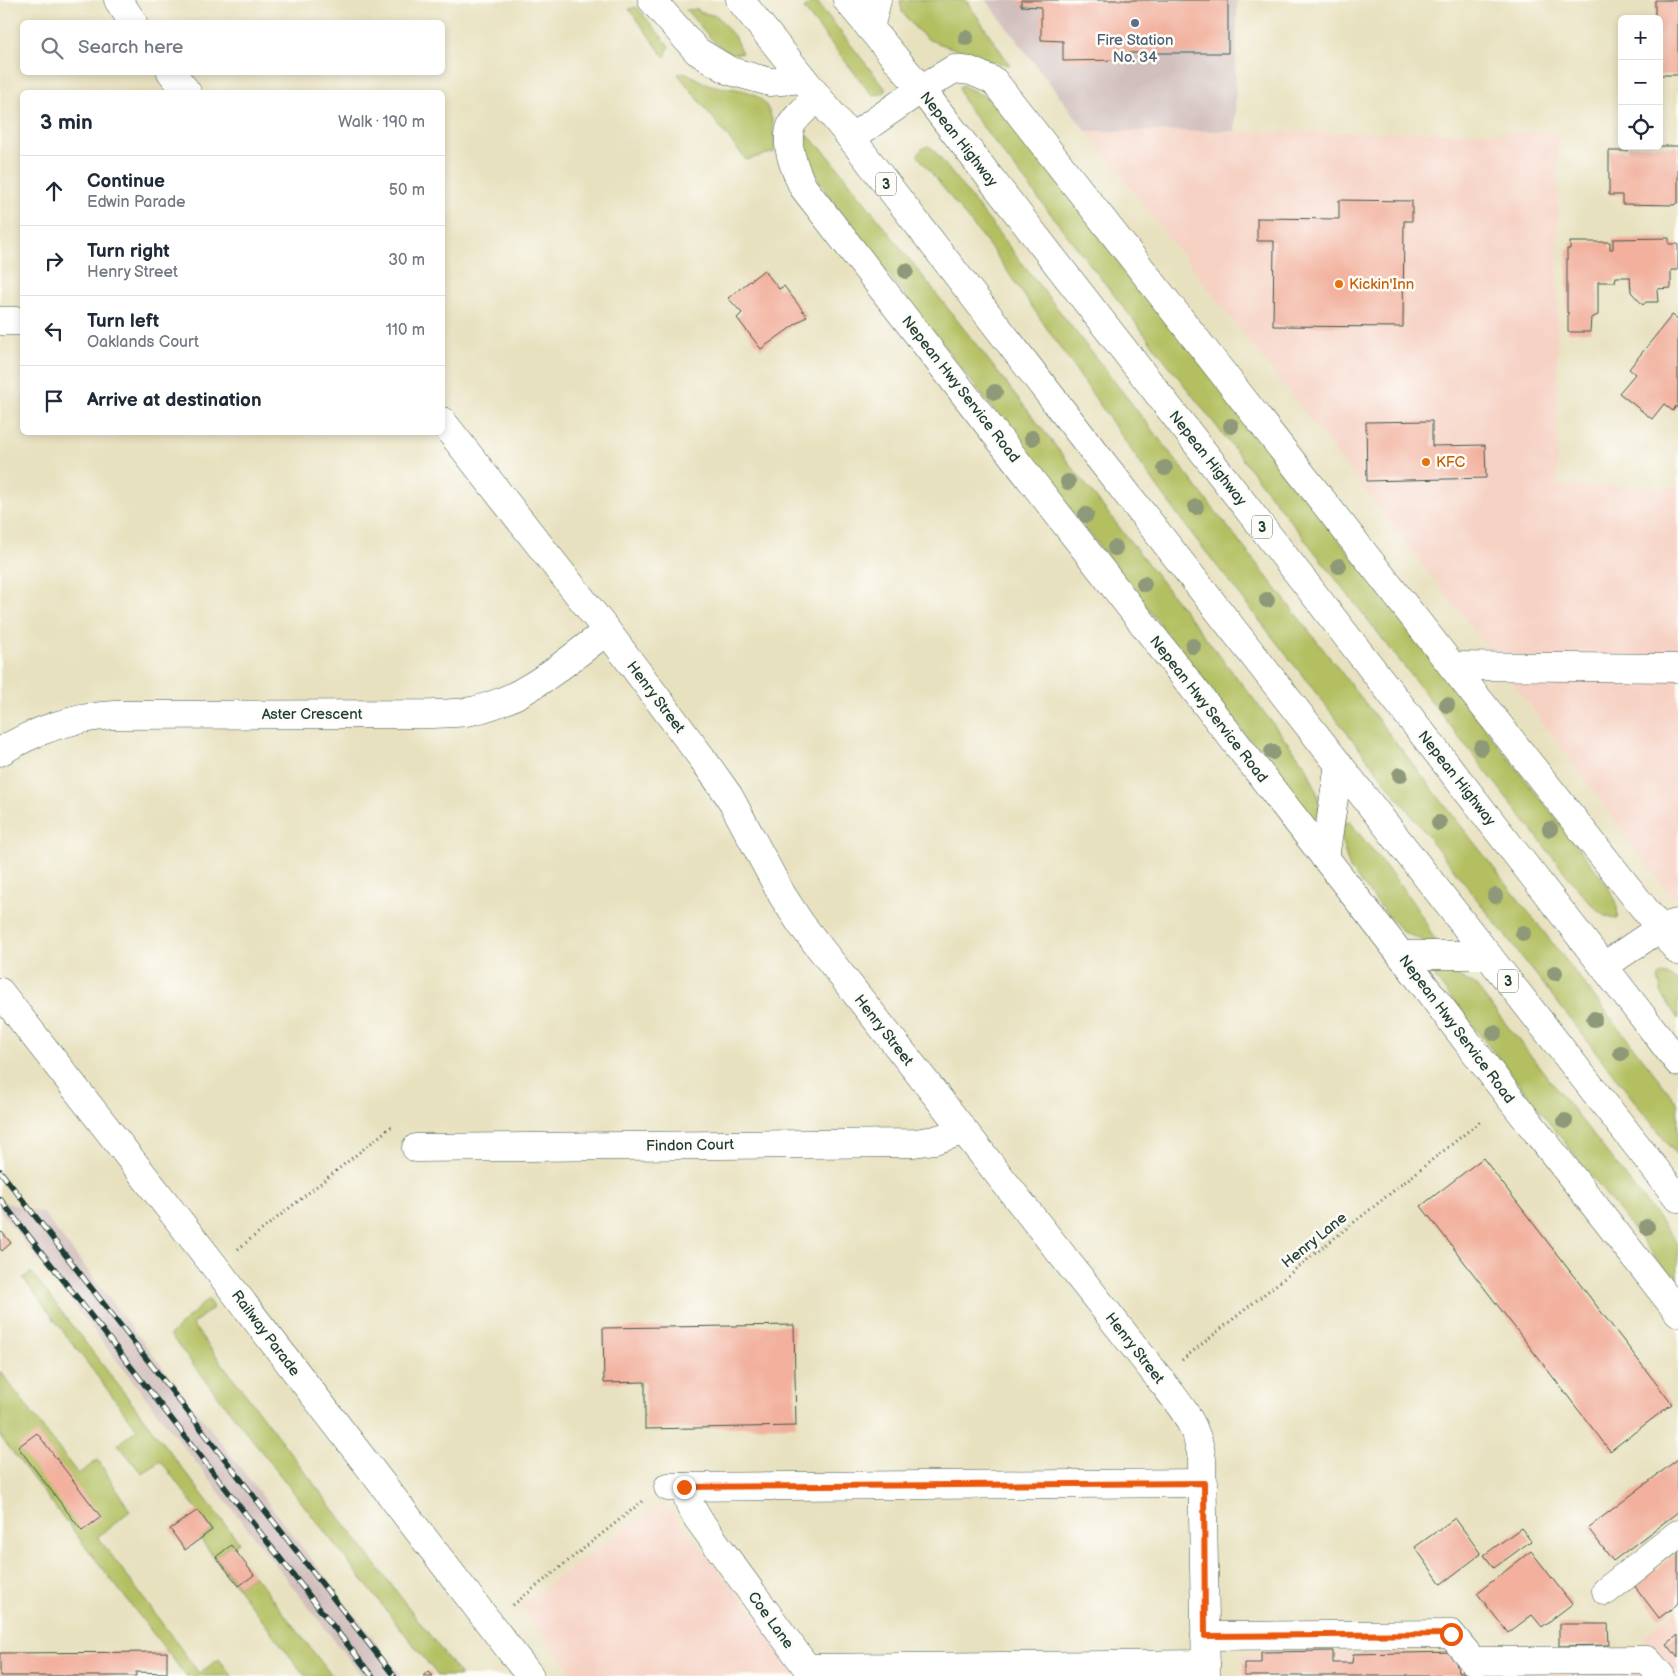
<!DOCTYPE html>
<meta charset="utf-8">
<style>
:root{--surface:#fff;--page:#f6f6f7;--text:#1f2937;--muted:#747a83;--line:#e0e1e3}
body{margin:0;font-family:"Balsamiq Sans",sans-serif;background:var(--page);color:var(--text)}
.controls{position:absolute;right:15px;top:15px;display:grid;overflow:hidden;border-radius:8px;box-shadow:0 2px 8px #0003}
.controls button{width:45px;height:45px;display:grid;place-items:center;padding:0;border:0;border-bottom:1px solid var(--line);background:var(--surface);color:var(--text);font:25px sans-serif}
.stop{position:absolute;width:15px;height:15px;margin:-11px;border:4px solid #ea580c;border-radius:50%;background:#fff}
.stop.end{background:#ea580c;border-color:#fff;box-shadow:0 1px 5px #0008}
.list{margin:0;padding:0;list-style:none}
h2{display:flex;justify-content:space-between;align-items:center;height:65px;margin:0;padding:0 20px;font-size:21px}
h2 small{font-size:16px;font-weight:400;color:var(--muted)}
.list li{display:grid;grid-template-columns:32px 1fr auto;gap:15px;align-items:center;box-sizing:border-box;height:70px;padding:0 20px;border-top:1px solid var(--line)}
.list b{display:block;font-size:19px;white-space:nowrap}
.list p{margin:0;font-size:16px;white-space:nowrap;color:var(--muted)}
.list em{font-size:16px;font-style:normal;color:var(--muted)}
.icon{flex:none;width:28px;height:28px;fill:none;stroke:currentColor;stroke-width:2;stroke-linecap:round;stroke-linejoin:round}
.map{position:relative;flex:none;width:1678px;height:1676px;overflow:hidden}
.search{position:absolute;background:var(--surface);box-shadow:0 2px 8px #0003;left:20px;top:20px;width:425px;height:55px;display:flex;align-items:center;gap:12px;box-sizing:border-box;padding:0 18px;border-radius:8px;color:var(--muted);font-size:19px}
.panel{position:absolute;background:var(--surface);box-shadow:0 2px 8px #0003;left:20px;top:90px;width:425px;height:345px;border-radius:8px}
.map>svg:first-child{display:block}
</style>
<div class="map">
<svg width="1678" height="1676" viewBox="0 0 1678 1676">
<rect width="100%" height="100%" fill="#fdfcf7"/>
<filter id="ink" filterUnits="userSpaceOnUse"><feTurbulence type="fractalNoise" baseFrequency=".02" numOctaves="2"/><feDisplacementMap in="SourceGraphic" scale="10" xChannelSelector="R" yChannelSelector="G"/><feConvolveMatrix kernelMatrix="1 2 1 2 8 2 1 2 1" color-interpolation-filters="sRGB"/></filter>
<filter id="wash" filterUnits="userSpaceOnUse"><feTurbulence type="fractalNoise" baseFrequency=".0096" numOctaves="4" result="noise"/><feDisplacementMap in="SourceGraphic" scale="20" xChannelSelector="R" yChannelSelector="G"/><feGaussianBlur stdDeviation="1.12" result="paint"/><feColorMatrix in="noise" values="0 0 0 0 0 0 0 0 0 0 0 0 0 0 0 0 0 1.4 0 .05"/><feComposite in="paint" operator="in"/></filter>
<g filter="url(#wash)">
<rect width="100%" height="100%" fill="#e8e1bf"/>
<g fill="#f6d2c4">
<path d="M1086 131 1558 133 1557 486 1678 487V896H1671L1485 645Z"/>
<path d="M663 1502 805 1676H576L520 1605Z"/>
<path d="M1678 1609V1676H1244L1242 1654 1261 1652 1333 1651 1353 1654 1650 1649 1642 1636Z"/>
</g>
<g fill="#d1bfbe">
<path d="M986 0H1237L1235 131H1086Z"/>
<path d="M0 1201 43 1213 402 1676H362L0 1210Z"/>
</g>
<g fill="#b3bf61" stroke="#697e4a">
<path d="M900 0H966L1010 65 993 62 929 40 915 28 902 12Z"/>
<path d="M817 2 885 88V92L882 94 872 95 804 9 810 3Z"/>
<path d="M637 7 669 46 665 58 629 9Z"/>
<path d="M698 9 699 12 717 16 734 36 742 53 730 54 714 42 686 10Z"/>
<path d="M687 73C694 77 701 82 708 84 729 91 754 85 767 107 774 119 774 138 775 152L746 160 678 74Z"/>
<path d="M962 85 993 101 1008 115 1605 882C1611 892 1620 906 1617 919 1602 920 1583 895 1574 884L989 135C979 121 962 105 959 87Z"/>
<path d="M803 131 827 154 1306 766 1314 785 1320 803 1317 823 1313 822 834 204 816 176 807 159 801 135Z"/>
<path d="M928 146 933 149 1678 1104V1157L1185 525 1143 467 994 252 918 156C919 150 923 148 928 146Z"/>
<path d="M1347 821 1351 823C1379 860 1416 899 1435 941L1429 943 1403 932 1389 917 1350 869 1342 842 1343 824Z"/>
<path d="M1436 970C1450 970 1464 979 1476 986L1678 1243V1286L1436 979 1434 971Z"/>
<path d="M1661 974 1667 975 1678 981V1019L1662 994 1658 978Z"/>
<path d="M31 1272 239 1542 232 1547 230 1545 216 1557 239 1586 254 1575 332 1676H305L200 1539 212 1530 161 1461 142 1474 118 1444 137 1429 23 1278Z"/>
<path d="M208 1299 213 1308 192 1324 461 1676H438L170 1335Z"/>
<path d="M0 1371 78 1474 98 1460 130 1511 98 1537 199 1673 219 1659 232 1676H186L0 1436Z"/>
</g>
<g id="blocks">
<g fill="#f2b09d">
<path d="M1021 0H1228V53H1121V60L1063 61V41L1041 40V7L1021 6Z"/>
<path d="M1655 0H1678V75H1659V19H1655Z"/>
<path d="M1628 146H1678V202L1674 205 1622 204V195H1609V151H1628Z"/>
<path d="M1339 200 1412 201V221H1404L1403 327 1273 326 1274 241H1257V218L1339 219Z"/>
<path d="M1669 238V244H1678V270H1671V288L1657 289 1658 302H1646L1643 305 1631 292 1630 277H1616L1615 282H1598V315L1591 318 1590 332H1568V312L1567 313V249H1570V242H1610V249H1613V239Z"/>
<path d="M764 270 779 289 784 286 807 316 761 349 737 318 742 313 728 298Z"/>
<path d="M1672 315 1678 319V408L1676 406 1673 411 1664 404 1652 419 1619 393 1635 374 1629 369Z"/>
<path d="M1432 421V446L1485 445 1486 478 1367 481 1366 422Z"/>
<path d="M1483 1158 1672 1404 1610 1451 1421 1206Z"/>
<path d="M2 1232 11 1243 2 1251 0 1249V1233Z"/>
<path d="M794 1325 796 1426 645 1429V1382L604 1383 603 1328Z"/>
<path d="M37 1433 101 1517 82 1531 18 1447Z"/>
<path d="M1678 1459V1512L1613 1561 1588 1528Z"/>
<path d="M198 1510 212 1530 185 1550 170 1529Z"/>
<path d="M1455 1518 1481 1554 1441 1584 1415 1547Z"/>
<path d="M1521 1528 1531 1541 1494 1568 1484 1555Z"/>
<path d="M231 1545 254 1575 239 1586 216 1557Z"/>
<path d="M1531 1551 1572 1604 1542 1627 1532 1615 1508 1633 1477 1593Z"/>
<path d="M1678 1552V1604L1659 1618 1634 1585Z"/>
<path d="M1559 1624H1608L1609 1645 1559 1646Z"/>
<path d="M1678 1635V1658L1667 1644Z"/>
<path d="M1333 1651V1663H1352L1353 1654 1454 1652 1458 1672H1482V1676H1244V1663H1261V1652Z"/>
<path d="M167 1652V1673L136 1672V1676H0V1653Z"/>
<path d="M428 1671 433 1676H423Z"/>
</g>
</g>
</g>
<g filter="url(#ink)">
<use href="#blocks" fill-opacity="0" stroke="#3d5649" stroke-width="1"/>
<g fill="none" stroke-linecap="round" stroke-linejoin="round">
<g stroke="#3d5649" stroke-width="29">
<g id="minor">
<path d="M118 0 133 22"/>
<path d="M652 0 697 51 730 71 770 82 803 79"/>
<path d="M171 72 187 92"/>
<path d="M921 89 954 69 971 71 994 81 1452 666 1678 951"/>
<path d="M817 97C811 104 794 118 791 126 784 145 795 170 803 187L1401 955 1510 1098 1678 1312"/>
<path d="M0 321H22"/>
<path d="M442 421 607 631 702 758 729 796 782 895 801 924 1159 1378C1181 1406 1197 1424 1202 1459L1206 1676"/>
<path d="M1452 666 1678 668"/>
<path d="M0 752C35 730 73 717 115 715L433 714C447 713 462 714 476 710 527 698 565 662 607 631"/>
<path d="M1325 858 1339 764"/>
<path d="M1401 955H1488"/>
<path d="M1604 966 1660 928 1677 923"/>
<path d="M0 992 216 1268 530 1676"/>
<path d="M416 1148 914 1143 935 1140 963 1131"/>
<path d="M668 1487 1204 1483"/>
<path d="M684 1487 690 1505 698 1519 807 1668 1206 1664"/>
<path d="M1606 1591 1678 1534"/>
<path d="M1205 1636 1451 1634 1473 1661 1647 1660 1661 1676"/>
</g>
</g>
<g stroke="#3d5649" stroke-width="29">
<path id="major" d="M870 28 877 0"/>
</g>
<g stroke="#3d5649" stroke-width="29">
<g id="highway">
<path d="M740 0 851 138 1088 444 1678 1198"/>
<path d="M847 0 921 89 1678 1062"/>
<path d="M851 138 921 89"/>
</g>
</g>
<g stroke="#3d5649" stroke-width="3" stroke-dasharray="1 4" stroke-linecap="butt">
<path d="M238 1249 391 1127H394"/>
<path d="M1182 1360 1482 1120"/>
<path d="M513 1605 643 1501"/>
</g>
<use href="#minor" stroke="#fff" stroke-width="28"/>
<use href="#major" stroke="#fff" stroke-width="28"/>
<use href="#highway" stroke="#fff" stroke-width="28"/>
<g stroke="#1f3d34" stroke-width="5.5">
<g id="rail">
<path d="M0 1171 394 1676"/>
<path d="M0 1199 372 1676"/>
</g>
</g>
<use href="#rail" stroke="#fdfcf7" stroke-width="4" stroke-dasharray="11" stroke-linecap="butt"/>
</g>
<g fill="#8e9979">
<circle cx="966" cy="38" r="8"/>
<circle cx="906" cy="271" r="8"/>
<circle cx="995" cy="392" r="8"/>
<circle cx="1231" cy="426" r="8"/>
<circle cx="1032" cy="438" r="8"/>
<circle cx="1165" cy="468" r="8"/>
<circle cx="1068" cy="482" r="8"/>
<circle cx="1196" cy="507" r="8"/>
<circle cx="1086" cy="515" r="8"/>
<circle cx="1115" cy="548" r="8"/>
<circle cx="1339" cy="566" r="8"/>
<circle cx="1144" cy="584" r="8"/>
<circle cx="1267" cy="600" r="8"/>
<circle cx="1193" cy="646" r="8"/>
<circle cx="1447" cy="705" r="8"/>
<circle cx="1481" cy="748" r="8"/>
<circle cx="1272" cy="752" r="8"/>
<circle cx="1400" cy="775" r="8"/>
<circle cx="1439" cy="823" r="8"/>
<circle cx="1550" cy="829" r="8"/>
<circle cx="1495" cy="896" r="8"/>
<circle cx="1523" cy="933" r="8"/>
<circle cx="1555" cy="973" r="8"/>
<circle cx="1594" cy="1019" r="8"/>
<circle cx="1494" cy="1033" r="8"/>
<circle cx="1621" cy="1053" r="8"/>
<circle cx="1565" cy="1121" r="8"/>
<circle cx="1647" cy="1227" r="8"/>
</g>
</g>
<g fill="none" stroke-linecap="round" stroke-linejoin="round" filter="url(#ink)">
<path stroke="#ea580c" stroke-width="6" d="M684 1487 1204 1483 1205 1636 1451 1634"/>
</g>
<circle fill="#5c6f8a" stroke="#fdfcf7" stroke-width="2" cx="1135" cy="23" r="5"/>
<g fill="#e8710a" stroke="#fdfcf7" stroke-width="2">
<circle cx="1339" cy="284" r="5"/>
<circle cx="1426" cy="462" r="5"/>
</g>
<g text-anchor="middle" stroke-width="5" stroke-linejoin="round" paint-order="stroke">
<g fill="#fdfcf7" stroke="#62766e" stroke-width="1">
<rect x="876" y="172.5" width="20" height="23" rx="4"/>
<rect x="1252" y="515.5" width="20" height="23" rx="4"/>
<rect x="1498" y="969.5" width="20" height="23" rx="4"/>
</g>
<g font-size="14" font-weight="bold" fill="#1f3d34">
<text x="886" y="189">3</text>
<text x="1262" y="532">3</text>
<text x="1508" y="986">3</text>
</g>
<g font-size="15" fill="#4e5e75" stroke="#fdfcf7">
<text x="1135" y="45">Fire Station<tspan x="1135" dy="17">No. 34</tspan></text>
</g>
<g font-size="15" fill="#1f3d34" stroke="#fdfcf7">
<text transform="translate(959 139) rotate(52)" y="5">Nepean Highway</text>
<text transform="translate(961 389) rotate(52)" y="5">Nepean Hwy Service Road</text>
<text transform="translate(1208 458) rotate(52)" y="5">Nepean Highway</text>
<text transform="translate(656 697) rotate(53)" y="5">Henry Street</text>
<text transform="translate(1209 709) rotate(52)" y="5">Nepean Hwy Service Road</text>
<text x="312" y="719">Aster Crescent</text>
<text transform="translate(1457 778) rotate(52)" y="5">Nepean Highway</text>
<text transform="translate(1457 1029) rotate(53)" y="5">Nepean Hwy Service Road</text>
<text transform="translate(884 1030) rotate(52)" y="5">Henry Street</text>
<text transform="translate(690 1145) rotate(-1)" y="5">Findon Court</text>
<text transform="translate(1314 1240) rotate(-39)" y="5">Henry Lane</text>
<text transform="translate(266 1333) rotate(53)" y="5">Railway Parade</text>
<text transform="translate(1135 1348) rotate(52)" y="5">Henry Street</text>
<text transform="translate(771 1620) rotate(54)" y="5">Coe Lane</text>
</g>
<g font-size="15" fill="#c56008" stroke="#fdfcf7" text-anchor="start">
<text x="1349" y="289">Kickin'Inn</text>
<text x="1436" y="467">KFC</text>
</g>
</g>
</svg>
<div class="controls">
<button>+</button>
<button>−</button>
<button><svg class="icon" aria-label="locate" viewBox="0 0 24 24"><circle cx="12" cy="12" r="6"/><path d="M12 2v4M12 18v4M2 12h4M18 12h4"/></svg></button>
</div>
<div class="stop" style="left:1451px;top:1634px"></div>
<div class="stop end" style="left:684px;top:1487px"></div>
<div class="search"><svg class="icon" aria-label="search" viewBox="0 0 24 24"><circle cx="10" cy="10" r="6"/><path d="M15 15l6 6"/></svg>Search here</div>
<section class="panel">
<h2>3 min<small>Walk · 190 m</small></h2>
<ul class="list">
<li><svg class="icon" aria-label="ahead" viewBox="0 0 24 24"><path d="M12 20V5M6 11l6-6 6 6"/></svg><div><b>Continue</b><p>Edwin Parade</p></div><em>50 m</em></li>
<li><svg class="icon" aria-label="right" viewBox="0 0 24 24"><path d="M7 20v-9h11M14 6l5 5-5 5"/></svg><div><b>Turn right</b><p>Henry Street</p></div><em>30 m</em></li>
<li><svg class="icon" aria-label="left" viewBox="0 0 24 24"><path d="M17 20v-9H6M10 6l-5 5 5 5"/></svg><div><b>Turn left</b><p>Oaklands Court</p></div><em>110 m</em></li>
<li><svg class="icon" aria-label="arrive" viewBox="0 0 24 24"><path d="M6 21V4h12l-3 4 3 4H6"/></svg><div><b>Arrive at destination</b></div></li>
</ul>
</section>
</div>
